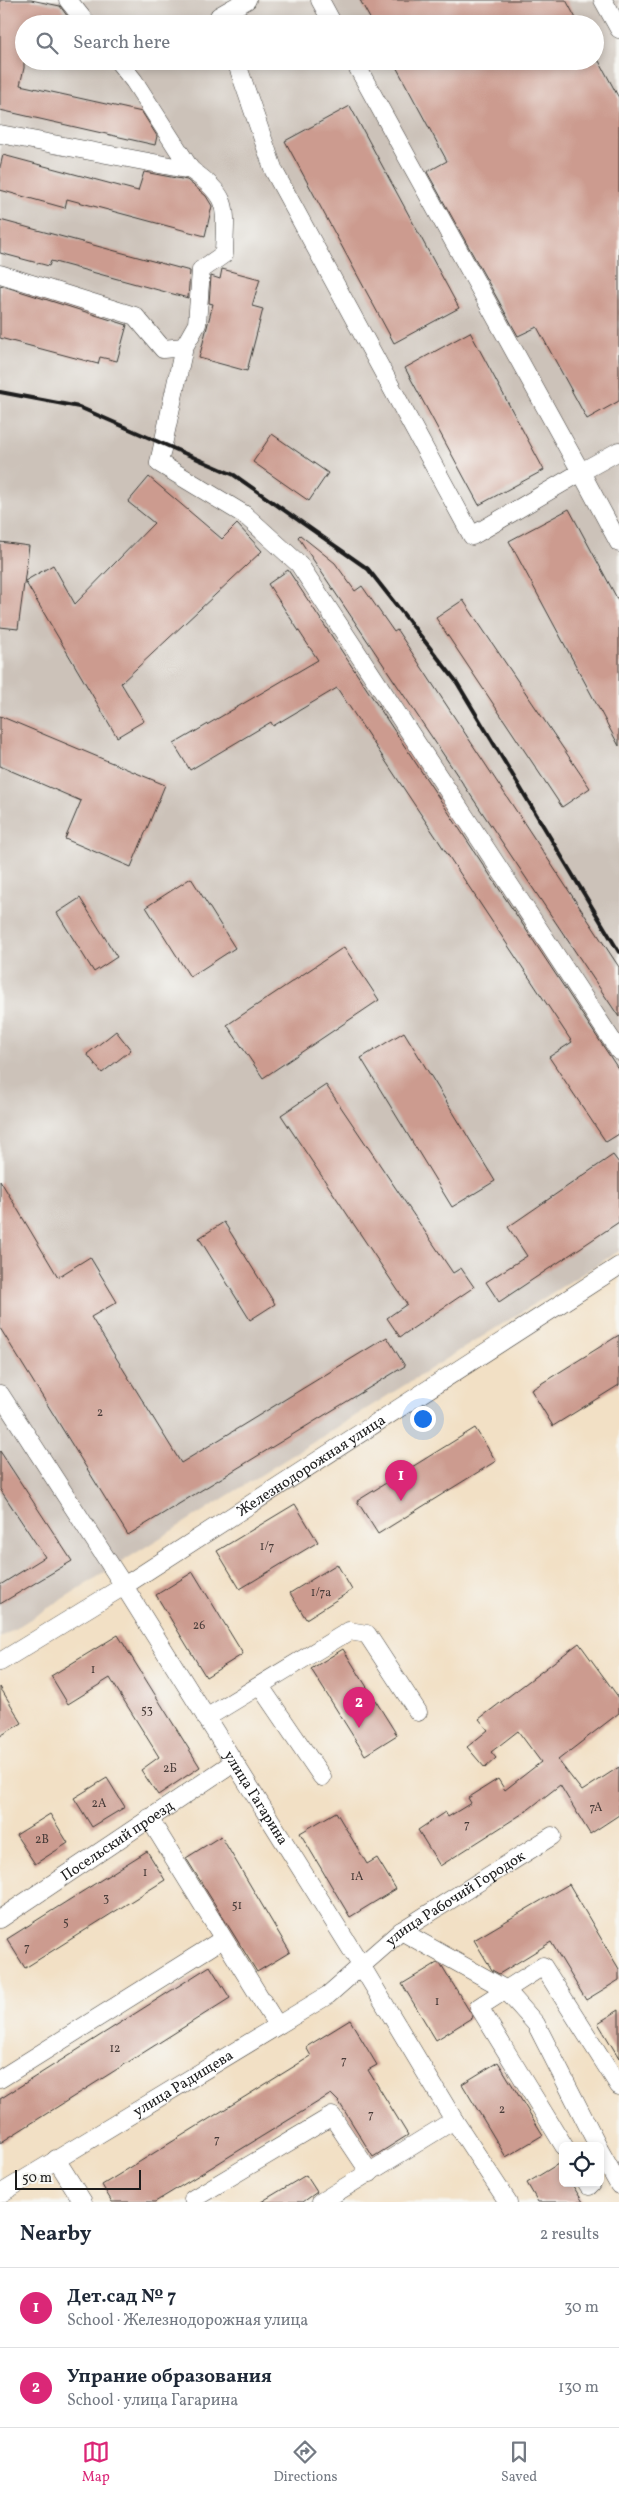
<!DOCTYPE html>
<meta charset="utf-8">
<style>
:root{--surface:#fff;--page:#f6f6f7;--text:#1f2937;--muted:#747a83;--line:#e0e1e3;--accent:#db2777}
body{margin:0;font-family:Vollkorn,serif;background:var(--page);color:var(--text)}
.controls{position:absolute;right:15px;bottom:15px;display:grid;overflow:hidden;border-radius:8px;box-shadow:0 2px 8px #0003}
.controls button{width:45px;height:45px;display:grid;place-items:center;padding:0;border:0;border-bottom:1px solid var(--line);background:var(--surface);color:var(--text);font:25px sans-serif}
.scale{position:absolute;left:15px;bottom:12px;width:126px;box-sizing:border-box;padding-left:5px;border:2px solid #1c1c1c;border-top:0;font-size:14px;line-height:18px;white-space:nowrap;color:#1c1c1c;-webkit-text-stroke:4px #f6f6f2;paint-order:stroke}
.you{position:absolute;left:422px;top:1418px;width:18px;height:18px;margin:-12px;border:4px solid #fff;border-radius:50%;background:#1a73e8;box-shadow:0 0 0 8px #1a73e833}
.badge{display:grid;place-items:center;width:32px;height:32px;border-radius:50%;background:var(--accent);color:#fff;font-size:16px;font-weight:700}
.pin{position:absolute;translate:-50% -41px;filter:drop-shadow(0 1px 2px #0008)}
.pin::after{content:'';position:absolute;top:26px;width:18px;height:15px;background:inherit;clip-path:polygon(0 0,100% 0,50% 100%)}
.list{margin:0;padding:0;list-style:none}
h2{display:flex;justify-content:space-between;align-items:center;height:65px;margin:0;padding:0 20px;font-size:21px}
h2 small{font-size:16px;font-weight:400;color:var(--muted)}
.list li{display:grid;grid-template-columns:32px 1fr auto;gap:15px;align-items:center;box-sizing:border-box;height:80px;padding:0 20px;border-top:1px solid var(--line)}
.list b{display:block;font-size:19px;white-space:nowrap}
.list p{margin:0;font-size:16px;white-space:nowrap;color:var(--muted)}
.list em{font-size:16px;font-style:normal;color:var(--muted)}
.icon{flex:none;width:28px;height:28px;fill:none;stroke:currentColor;stroke-width:2;stroke-linecap:round;stroke-linejoin:round}
.map{position:relative;flex:none;width:619px;height:2202px;overflow:hidden}
.search{position:absolute;background:var(--surface);box-shadow:0 2px 8px #0003;left:15px;right:15px;top:15px;height:55px;display:flex;align-items:center;gap:12px;box-sizing:border-box;padding:0 18px;border-radius:28px;color:var(--muted);font-size:19px}
.sheet{height:225px;background:var(--surface)}
nav{display:flex;justify-content:space-around;align-items:center;box-sizing:border-box;height:70px;border-top:1px solid var(--line);background:var(--surface);font-size:14px;color:var(--muted)}
nav a{display:grid;justify-items:center;gap:2px}
nav .on{color:var(--accent)}
.map>svg:first-child{display:block}
</style>
<div class="map">
<svg width="619" height="2202" viewBox="0 0 619 2202">
<rect width="100%" height="100%" fill="#f6f6f2"/>
<filter id="ink" filterUnits="userSpaceOnUse"><feTurbulence type="fractalNoise" baseFrequency=".02" numOctaves="2"/><feDisplacementMap in="SourceGraphic" scale="10" xChannelSelector="R" yChannelSelector="G"/><feConvolveMatrix kernelMatrix="1 2 1 2 8 2 1 2 1" color-interpolation-filters="sRGB"/></filter>
<filter id="wash" filterUnits="userSpaceOnUse"><feTurbulence type="fractalNoise" baseFrequency=".0096" numOctaves="4" result="noise"/><feDisplacementMap in="SourceGraphic" scale="20" xChannelSelector="R" yChannelSelector="G"/><feGaussianBlur stdDeviation="1.12" result="paint"/><feColorMatrix in="noise" values="0 0 0 0 0 0 0 0 0 0 0 0 0 0 0 0 0 1.4 0 .05"/><feComposite in="paint" operator="in"/></filter>
<g filter="url(#wash)">
<rect width="100%" height="100%" fill="#f2e0c5"/>
<path fill="#ccc2b9" fill-rule="evenodd" d="M0 0H619V1251L0 1638ZM24 24H595V61H24Z"/>
<g id="blocks">
<g fill="#cc9b8f">
<path d="M0 0H31L60 6 73 24H24V68L20 85 142 112 157 136 155 145 0 110Z"/>
<path d="M360 0H566L579 24H373Z"/>
<path d="M393 61H599L619 98V401L587 419 537 327 518 336 427 172 447 161Z"/>
<path d="M350 106 459 308 394 343 285 141Z"/>
<path d="M3 155 138 191 144 172 187 180 206 196 212 206 205 236 67 199 65 208 0 190V167Z"/>
<path d="M0 220 190 271 188 298 51 261 49 266 0 253Z"/>
<path d="M222 269 260 279 252 306 263 309 247 371 199 358 213 304 209 303 211 276 220 279Z"/>
<path d="M0 285 127 325 117 361 100 357 98 364 0 338Z"/>
<path d="M470 332 544 470 479 505 405 368Z"/>
<path d="M272 434 328 473 309 501 253 462Z"/>
<path d="M149 477 222 539 237 524 262 551 121 683 144 721 117 737 25 581 53 565 75 604 154 523 128 502Z"/>
<path d="M569 509 619 602V746L509 541Z"/>
<path d="M300 535 335 563 355 591 362 586 394 632 397 630 619 967V1017L298 537Z"/>
<path d="M0 542 29 546 18 629 0 627Z"/>
<path d="M288 570 619 1070V1134L606 1142 549 1057 572 1042 337 688 273 726 271 722 190 770 174 744 318 660 268 584Z"/>
<path d="M463 600 590 788 562 807 436 618Z"/>
<path d="M0 716 165 785 131 867 65 839 81 801 0 766Z"/>
<path d="M191 878 235 948 190 977 146 907Z"/>
<path d="M80 898 117 957 94 972 57 913Z"/>
<path d="M344 947 379 1000 263 1078 227 1025Z"/>
<path d="M116 1031 131 1050 102 1073 87 1054Z"/>
<path d="M404 1032 495 1181 452 1207 361 1058Z"/>
<path d="M326 1085 453 1273 461 1268 474 1287 400 1337 387 1318 407 1304 281 1115Z"/>
<path d="M613 1155 619 1163V1222L499 1302 486 1282 527 1256 508 1227Z"/>
<path d="M0 1180 58 1277 90 1257 117 1302 91 1317 181 1463 387 1337 405 1366 128 1535 0 1328Z"/>
<path d="M224 1222 275 1304 250 1320 199 1238Z"/>
<path d="M619 1335V1385L553 1426 531 1390Z"/>
<path d="M475 1428 496 1461 378 1534 357 1501Z"/>
<path d="M0 1451 72 1561 0 1604V1585L45 1557 0 1489Z"/>
<path d="M295 1504 318 1542 240 1589 217 1551Z"/>
<path d="M337 1564 352 1590 306 1619 290 1593Z"/>
<path d="M193 1572 243 1654 206 1677 156 1595Z"/>
<path d="M118 1635 200 1767 158 1795 141 1770 159 1757 110 1678 68 1704 51 1676Z"/>
<path d="M579 1643 619 1698V1713L558 1760 582 1791 619 1767V1815L590 1834 560 1785 525 1812 440 1866 418 1830 445 1812 448 1817 471 1803 468 1798 498 1779 505 1790 541 1762 518 1731 491 1752 496 1758 485 1768 467 1747 488 1730 479 1719Z"/>
<path d="M343 1649 397 1735 365 1755 311 1669Z"/>
<path d="M0 1687 22 1723 0 1736Z"/>
<path d="M107 1778 125 1807 92 1827 74 1798Z"/>
<path d="M336 1812 367 1864 377 1858 396 1889 350 1917 300 1833Z"/>
<path d="M50 1814 68 1843 35 1864 16 1835Z"/>
<path d="M221 1836 290 1952 257 1972 186 1858Z"/>
<path d="M147 1851 165 1880 25 1968 7 1939Z"/>
<path d="M569 1884 619 1969V1980L586 2000 551 1942 499 1974 492 1970 474 1940Z"/>
<path d="M437 1963 442 1966 473 2017 436 2040 402 1984Z"/>
<path d="M210 1966 230 1998 0 2143V2099Z"/>
<path d="M619 2010V2058L598 2023Z"/>
<path d="M350 2020 377 2065 368 2070 408 2135 373 2157 339 2102 331 2094 155 2202H112L102 2185 311 2056 306 2047Z"/>
<path d="M498 2062 543 2135 506 2157 462 2084Z"/>
<path d="M563 2161V2183H571L583 2202H538L527 2183Z"/>
<path d="M306 2175 317 2192 303 2202H261Z"/>
</g>
</g>
</g>
<g filter="url(#ink)">
<use href="#blocks" fill-opacity="0" stroke="#3c3935" stroke-width="1"/>
<g fill="none" stroke-linecap="round" stroke-linejoin="round">
<g stroke="#3c3935" stroke-width="19">
<g id="minor">
<path d="M68 0 87 24"/>
<path d="M320 0 333 24"/>
<path d="M603 0 619 29"/>
<path d="M222 24 219 16 247 0"/>
<path d="M236 61 274 171 472 536 581 472 619 543"/>
<path d="M354 61 581 472 619 451"/>
<path d="M0 134 191 170 134 81 118 61"/>
<path d="M191 170C232 198 225 209 224 254L201 270 197 324 184 347 159 463 245 515 299 564 619 1051"/>
<path d="M0 274 135 316 163 349 184 347"/>
<path id="s1" d="M0 1394 124 1586 361 1965 454 2120 508 2202"/>
<path id="s2" d="M0 1662 124 1586 619 1266"/>
<path d="M260 1686 322 1777"/>
<path d="M206 1718 349 1631 367 1634 418 1712"/>
<path d="M149 1818 277 2025"/>
<path id="s3" d="M0 1919 234 1762"/>
<path d="M401 1931 505 1989 536 2024 598 2146"/>
<path d="M0 2079 223 1939"/>
<path d="M564 2146 479 2007 543 1966 619 2086"/>
<path d="M600 2151 619 2185"/>
<path d="M56 2159 83 2202"/>
<path d="M587 2183 589 2186 592 2183"/>
<path id="s4" d="M0 2194 328 1995 401 1931 552 1836"/>
<path d="M193 2199 332 2116 370 2173"/>
<path d="M321 2202 454 2120"/>
</g>
</g>
<use href="#minor" stroke="#fff" stroke-width="18"/>
<path stroke="#1c1c1c" stroke-width="4" d="M0 392 79 407 234 475 368 569 456 681 619 952"/>
</g>
</g>
<g text-anchor="middle" stroke-width="4" stroke-linejoin="round" paint-order="stroke">
<g font-size="12" fill="#483c39">
<text x="100" y="1416">2</text>
<text x="267" y="1550">1/7</text>
<text x="321" y="1596">1/7а</text>
<text x="199" y="1629">26</text>
<text x="93" y="1673">1</text>
<text x="147" y="1714">53</text>
<text x="170" y="1772">2Б</text>
<text x="99" y="1807">2А</text>
<text x="596" y="1811">7А</text>
<text x="467" y="1828">7</text>
<text x="42" y="1843">2В</text>
<text x="145" y="1876">1</text>
<text x="357" y="1880">1А</text>
<text x="106" y="1902">3</text>
<text x="237" y="1909">51</text>
<text x="66" y="1926">5</text>
<text x="27" y="1951">7</text>
<text x="437" y="2005">1</text>
<text x="115" y="2052">12</text>
<text x="344" y="2064">7</text>
<text x="502" y="2113">2</text>
<text x="371" y="2118">7</text>
<text x="217" y="2143">7</text>
</g>
<g font-size="15" fill="#1c1c1c" stroke="#f6f6f2">
<text dy="5" stroke="none"><textPath href="#s2" startOffset="368">Железнодорожная улица</textPath></text>
<text dy="5" stroke="none"><textPath href="#s1" startOffset="478">улица Гагарина</textPath></text>
<text dy="5" stroke="none"><textPath href="#s3" startOffset="141">Посельский проезд</textPath></text>
<text dy="5" stroke="none"><textPath href="#s4" startOffset="544">улица Рабочий Городок</textPath></text>
<text dy="5" stroke="none"><textPath href="#s4" startOffset="214">улица Радищева</textPath></text>
</g>
</g>
</svg>
<div class="controls">
<button><svg class="icon" aria-label="locate" viewBox="0 0 24 24"><circle cx="12" cy="12" r="6"/><path d="M12 2v4M12 18v4M2 12h4M18 12h4"/></svg></button>
</div>
<div class="scale">50 m</div>
<div class="you"></div>
<div class="pin badge" style="left:401px;top:1501px">1</div>
<div class="pin badge" style="left:359px;top:1728px">2</div>
<div class="search"><svg class="icon" aria-label="search" viewBox="0 0 24 24"><circle cx="10" cy="10" r="6"/><path d="M15 15l6 6"/></svg>Search here</div>
</div>
<section class="sheet">
<h2>Nearby<small>2 results</small></h2>
<ul class="list">
<li><span class="badge">1</span><div><b>Дет.сад № 7</b><p>School · Железнодорожная улица</p></div><em>30 m</em></li>
<li><span class="badge">2</span><div><b>Упрание образования</b><p>School · улица Гагарина</p></div><em>130 m</em></li>
</ul>
</section>
<nav>
<a class="on"><svg class="icon" aria-label="map" viewBox="0 0 24 24"><path d="M3 6l6-2 6 2 6-2v14l-6 2-6-2-6 2zM9 4v14M15 6v14"/></svg>Map</a>
<a><svg class="icon" aria-label="directions" viewBox="0 0 24 24"><path d="M12 3l9 9-9 9-9-9zM9 14v-3h6M13 9l2 2-2 2"/></svg>Directions</a>
<a><svg class="icon" aria-label="saved" viewBox="0 0 24 24"><path d="M7 4h10v16l-5-4-5 4z"/></svg>Saved</a>
</nav>
